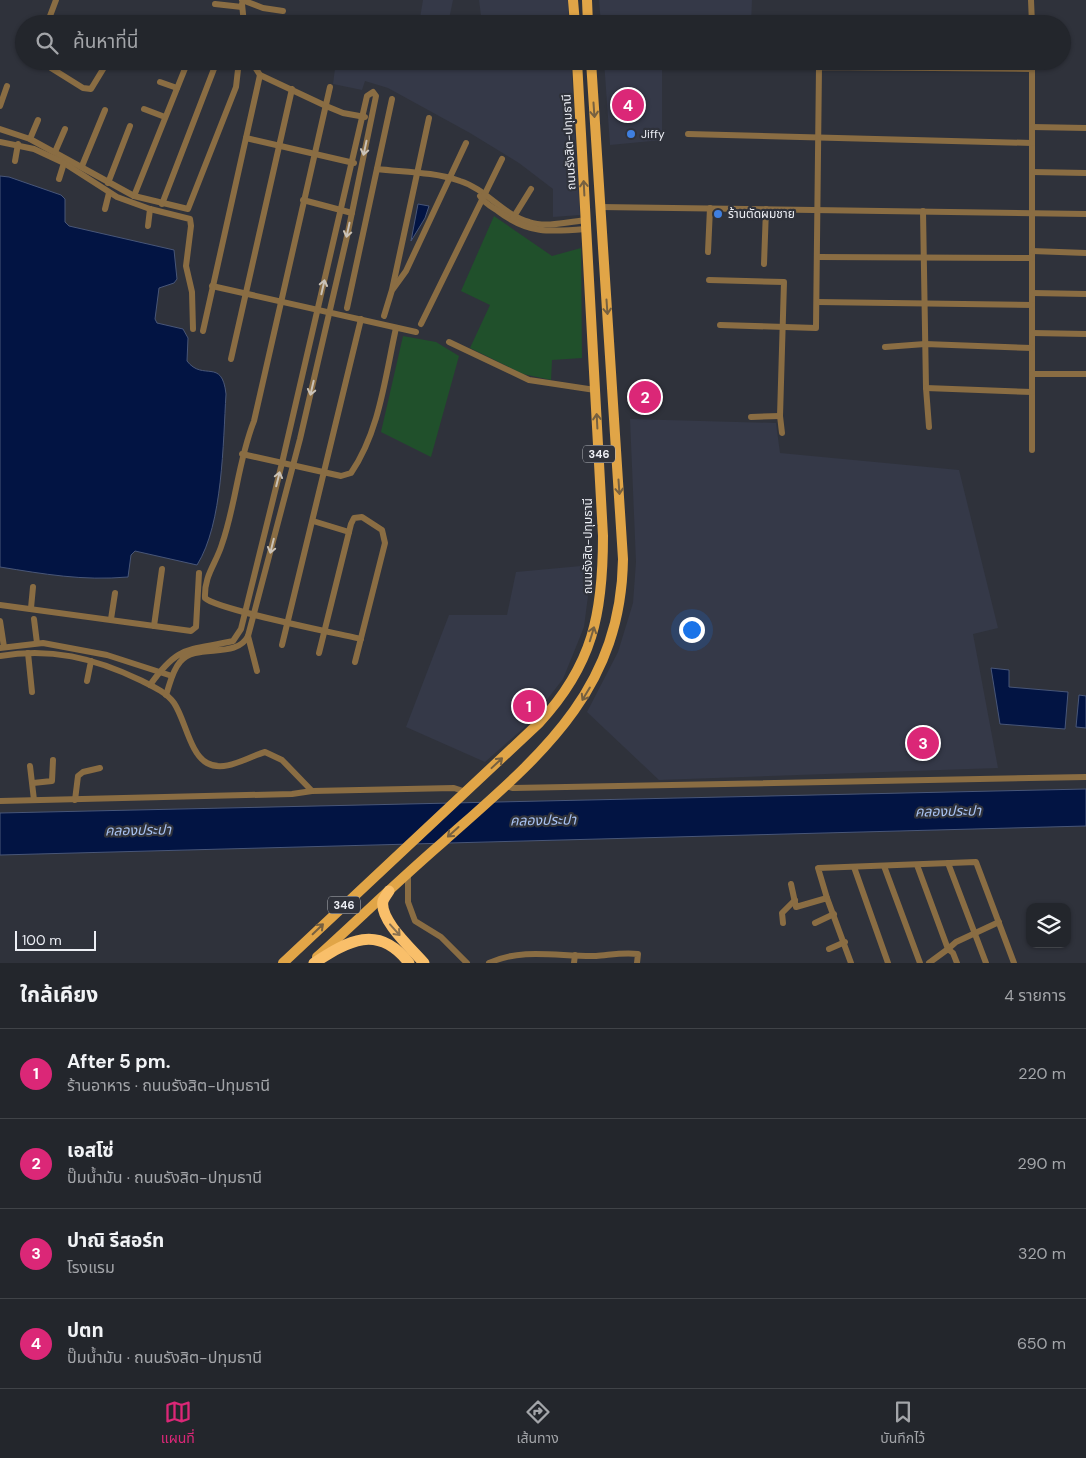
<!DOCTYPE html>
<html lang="th">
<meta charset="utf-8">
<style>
:root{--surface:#23262c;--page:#2b2e34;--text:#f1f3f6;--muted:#a3a5a9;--line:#404348;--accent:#db2777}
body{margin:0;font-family:"DM Sans","Noto Sans Thai",sans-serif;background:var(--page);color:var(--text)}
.controls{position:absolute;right:15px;bottom:15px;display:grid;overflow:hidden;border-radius:10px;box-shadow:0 1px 4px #0004}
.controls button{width:45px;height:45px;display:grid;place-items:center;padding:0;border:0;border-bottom:1px solid var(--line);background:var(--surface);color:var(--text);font:25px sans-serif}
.scale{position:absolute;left:15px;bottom:12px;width:81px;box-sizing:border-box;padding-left:5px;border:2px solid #edeff5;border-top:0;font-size:14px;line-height:18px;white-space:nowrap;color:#edeff5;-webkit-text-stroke:4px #2f323b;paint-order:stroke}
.you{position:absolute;left:691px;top:629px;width:18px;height:18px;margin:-12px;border:4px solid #fff;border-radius:50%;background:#1a73e8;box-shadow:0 0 0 8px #1a73e833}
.badge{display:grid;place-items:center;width:32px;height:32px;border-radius:50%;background:var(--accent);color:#fff;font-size:16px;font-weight:700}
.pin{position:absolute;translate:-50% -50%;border:2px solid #fff;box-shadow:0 1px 5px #0006}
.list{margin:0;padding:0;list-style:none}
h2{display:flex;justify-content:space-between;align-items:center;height:65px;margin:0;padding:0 20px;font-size:21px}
h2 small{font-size:16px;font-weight:400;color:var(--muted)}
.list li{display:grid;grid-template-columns:32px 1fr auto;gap:15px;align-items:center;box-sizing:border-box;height:90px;padding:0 20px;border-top:1px solid var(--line)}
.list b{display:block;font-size:19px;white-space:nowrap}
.list p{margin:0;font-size:16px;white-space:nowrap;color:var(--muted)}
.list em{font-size:16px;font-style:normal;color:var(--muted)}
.icon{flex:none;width:28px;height:28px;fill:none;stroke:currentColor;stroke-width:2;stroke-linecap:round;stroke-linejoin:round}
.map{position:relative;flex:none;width:1086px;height:963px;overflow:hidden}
.search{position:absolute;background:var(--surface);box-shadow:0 1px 4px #0004;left:15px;right:15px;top:15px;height:55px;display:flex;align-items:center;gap:12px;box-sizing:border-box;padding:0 18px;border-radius:28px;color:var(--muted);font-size:19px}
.sheet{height:425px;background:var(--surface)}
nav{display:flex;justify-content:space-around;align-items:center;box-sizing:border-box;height:70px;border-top:1px solid var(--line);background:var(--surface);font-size:14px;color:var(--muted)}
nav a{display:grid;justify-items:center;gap:2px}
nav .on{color:var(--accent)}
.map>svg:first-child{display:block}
</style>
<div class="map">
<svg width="1086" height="963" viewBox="0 0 1086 963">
<rect width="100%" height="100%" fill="#2f323b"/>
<g fill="#353948">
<path d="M423 0H453L448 24H419Z"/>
<path d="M479 0H568L569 24H482Z"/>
<path d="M599 0H752L751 24H601Z"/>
<path d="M336 61H358L365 65 368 61H571L580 215 553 217V189L519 163 470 133 388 88 365 81 362 90 333 84Z"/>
<path d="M604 61H749V67L662 68V140L610 145Z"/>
<path d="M630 419 776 423 780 453 959 470 998 628 973 634 998 768 659 780 587 712 618 652 633 603 636 562Z"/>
<path d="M592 565 584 627 563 679 527 725 485 762 406 727 449 615H507L516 572Z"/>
</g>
<g fill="#20502b">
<path d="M494 216 552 256 581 248 582 358 552 360 551 380 523 374 470 348 490 305 461 291Z"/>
<path d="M403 336 436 342 459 356 431 457 381 432Z"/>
</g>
<g fill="#021443" stroke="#485678">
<path d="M0 176 9 177 61 195 65 199V222L69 226 174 250 177 279 174 283 159 288 155 319 157 323 183 329 188 338 187 361C203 382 222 357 226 394 223 442 223 524 197 565L135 551 131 555 128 577C82 581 44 574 0 567Z"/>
<path d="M418 204 429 206 425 218 411 241Z"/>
<path d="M991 668 1009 670V687L1068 692 1065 729 1000 724Z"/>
<path d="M1079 695 1086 696V728L1076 727Z"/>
<path d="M1086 789V826L0 855V813Z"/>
</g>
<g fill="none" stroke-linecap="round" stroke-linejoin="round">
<g stroke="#8a6d43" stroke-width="6">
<path d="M242 0 263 8 283 11"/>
<path d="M1031 0 1032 24"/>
<path d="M215 4 242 7"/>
<path d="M242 4 244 24"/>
<path d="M47 24 56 0"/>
<path d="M251 61 260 75 326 106 343 113 365 117"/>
<path d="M1032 61V450"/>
<path d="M51 68 83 88 91 89 108 61"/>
<path d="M160 82 177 88"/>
<path d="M330 87 254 421C238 461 236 504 222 544 216 564 204 575 205 598 218 610 336 633 361 639"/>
<path d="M0 106 7 86"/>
<path d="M144 109 165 117"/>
<path d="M1032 127 1086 128"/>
<path d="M0 129 30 139 134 196 188 209 236 87 239 61"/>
<path d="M688 134 1032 143"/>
<path d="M246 138 354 163"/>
<path d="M30 139 38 120"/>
<path d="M0 142 34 149 64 163 117 197 150 209 190 219 191 226 186 266 192 292 193 329"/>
<path d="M55 152 65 129"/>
<path d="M15 161 18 144"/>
<path d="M82 166 105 110"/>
<path d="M377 169C404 172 435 172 460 181 486 189 503 215 529 222 546 228 568 222 586 220"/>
<path d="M1032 172 1086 173"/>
<path d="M59 179 64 163"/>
<path d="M108 183 130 126"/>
<path d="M134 196 188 61"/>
<path d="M480 196C484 203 492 207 498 211 528 234 550 232 586 229"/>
<path d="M303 200 352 213"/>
<path d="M162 204 217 61"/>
<path d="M600 207 1086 214"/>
<path d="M105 209 109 193"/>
<path d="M923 211 926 388 929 427"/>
<path d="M513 218 531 189"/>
<path d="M148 226 150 209"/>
<path d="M1032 251 1086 253"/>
<path d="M708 252 710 208"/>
<path d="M818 257 1032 258"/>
<path d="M764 264 766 209"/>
<path d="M709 280 784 282 780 416 782 433"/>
<path d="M212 286 416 332"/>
<path d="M393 289 406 271 466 143"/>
<path d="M1032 293 1086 294"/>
<path d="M817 302 1032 305"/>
<path d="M347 308 392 99"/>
<path d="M384 316 392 290 429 118"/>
<path d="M421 324 502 159"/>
<path d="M720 325 816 328 819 67 1032 69"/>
<path d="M203 331 260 75"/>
<path d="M1032 333 1086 334"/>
<path d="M449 342 529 380 595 390"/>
<path d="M885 347 925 344 1032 348"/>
<path d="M231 359 292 89"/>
<path d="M1032 374H1086"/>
<path d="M926 388 1032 392"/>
<path d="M751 417 780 416"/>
<path d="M242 454 341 476 351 473C380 430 385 377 396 328"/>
<path d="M313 521 349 532"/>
<path d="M0 605 191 631 196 627 199 573"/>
<path d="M31 608 33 587"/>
<path d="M34 619 37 643"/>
<path d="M111 619 115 593"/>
<path d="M0 621 4 647"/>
<path d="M154 626 162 569"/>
<path d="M248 636 257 671"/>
<path d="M282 645 361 319"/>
<path d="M0 648 43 643 107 655 172 676"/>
<path d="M28 653 32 692"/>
<path d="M319 653 351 524 354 518 362 517 382 530 385 543 355 662"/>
<path d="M0 656C50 647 94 658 140 680 152 686 166 692 174 703 185 719 190 754 207 763 225 773 247 757 265 752L282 760 312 791 454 788 466 792"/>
<path d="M87 681 91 661"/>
<path d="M150 685C179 644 188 651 233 641L241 629 282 463 367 96 373 92 376 96 348 232 300 439 248 636C236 660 196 642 180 662 172 671 170 684 166 695"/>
<path d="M30 766 34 800"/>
<path d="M33 783 52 781 53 760"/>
<path d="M505 786 513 788 1086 777"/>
<path d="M75 800 78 776 83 772 100 768"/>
<path d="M0 801 292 794 312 791"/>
<path d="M948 863 986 963"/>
<path d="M917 865 948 949 956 942 999 922"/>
<path d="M884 866 920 963"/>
<path d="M854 867 888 963"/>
<path d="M408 874V902L415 921 441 937 467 963"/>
<path d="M791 884 796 907 827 898 851 963"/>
<path d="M827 898 818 868 976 862 1014 963"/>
<path d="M783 923 782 913 795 900"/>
<path d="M815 923 834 914"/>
<path d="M829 949 845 942"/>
<path d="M489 963C523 947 560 957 596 956 610 955 623 952 638 954L637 963"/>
<path d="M574 963 575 955"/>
<path d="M929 963 948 949 953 953 957 963"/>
</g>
<g stroke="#e1a547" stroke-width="10">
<path d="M573 0 575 24"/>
<path d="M587 0 588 24"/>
<path d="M317 957C359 919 400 879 443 842 536 759 621 694 623 559L591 61"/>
<path d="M283 963 539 723C593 665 603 613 603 536L577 61"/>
</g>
<g stroke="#f9bf6a" stroke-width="11">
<path d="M389 891C387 894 384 898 383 901 379 920 413 950 424 963"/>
<path d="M314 963C348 941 378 923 409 963"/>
</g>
</g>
<defs><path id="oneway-shaft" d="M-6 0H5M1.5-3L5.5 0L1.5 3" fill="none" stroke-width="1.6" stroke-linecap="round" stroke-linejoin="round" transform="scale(1.25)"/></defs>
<g stroke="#766040">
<use href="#oneway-shaft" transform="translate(594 110) rotate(86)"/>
<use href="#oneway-shaft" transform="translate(584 188) rotate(-93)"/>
<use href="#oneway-shaft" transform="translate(607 307) rotate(86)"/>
<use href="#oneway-shaft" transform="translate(597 421) rotate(-93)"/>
<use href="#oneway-shaft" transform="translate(619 487) rotate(86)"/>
<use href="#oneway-shaft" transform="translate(592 634) rotate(-73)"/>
<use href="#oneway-shaft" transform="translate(586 694) rotate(121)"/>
<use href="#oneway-shaft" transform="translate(497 763) rotate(-43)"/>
<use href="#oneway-shaft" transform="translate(453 832) rotate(138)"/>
<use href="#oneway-shaft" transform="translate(318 929) rotate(-44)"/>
</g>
<g stroke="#cac2b7">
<use href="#oneway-shaft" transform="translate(365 148) rotate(102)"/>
<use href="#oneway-shaft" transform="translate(348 230) rotate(102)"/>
<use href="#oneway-shaft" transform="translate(323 287) rotate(-77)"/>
<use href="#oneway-shaft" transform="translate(312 388) rotate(103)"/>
<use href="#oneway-shaft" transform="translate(278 479) rotate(-76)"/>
<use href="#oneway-shaft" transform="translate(272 546) rotate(104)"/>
</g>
<use stroke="#8a7150" href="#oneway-shaft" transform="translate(395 930) rotate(48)"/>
<g fill="#3f7fe0" stroke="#2f323b" stroke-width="2">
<circle cx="631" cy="134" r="5"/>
<circle cx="718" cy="214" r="5"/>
</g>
<g text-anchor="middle" stroke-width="4.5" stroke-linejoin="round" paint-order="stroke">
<g fill="#2f323b" stroke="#b4b6bd" stroke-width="1">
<rect x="583" y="445.5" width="32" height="17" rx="4"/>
<rect x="328" y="896.5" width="32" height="17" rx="4"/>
</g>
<g font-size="11" font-weight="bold" fill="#edeff5">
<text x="599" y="458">346</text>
<text x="344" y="909">346</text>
</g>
<g font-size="12" fill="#edeff5" stroke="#2f323b" text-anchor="start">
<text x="641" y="138">Jiffy</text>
<text x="728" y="218">ร้านตัดผมชาย</text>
</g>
<g font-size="12" fill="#edeff5" stroke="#2f323b">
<text transform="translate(569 142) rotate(-93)" y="4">ถนนรังสิต-ปทุมธานี</text>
<text transform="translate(588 546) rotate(-90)" y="4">ถนนรังสิต-ปทุมธานี</text>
</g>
<g font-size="14" font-style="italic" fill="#a8c2f1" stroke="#2f323b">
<text transform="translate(948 811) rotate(-1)" y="5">คลองประปา</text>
<text transform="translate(543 820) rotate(-1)" y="5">คลองประปา</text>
<text transform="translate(138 830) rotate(-1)" y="5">คลองประปา</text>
</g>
</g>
</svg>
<div class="controls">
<button><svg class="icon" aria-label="layers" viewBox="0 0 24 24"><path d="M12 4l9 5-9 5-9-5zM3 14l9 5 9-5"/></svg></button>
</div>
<div class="scale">100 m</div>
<div class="you"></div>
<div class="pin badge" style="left:529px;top:706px">1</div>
<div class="pin badge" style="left:645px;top:397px">2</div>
<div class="pin badge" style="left:923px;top:743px">3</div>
<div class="pin badge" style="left:628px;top:105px">4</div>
<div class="search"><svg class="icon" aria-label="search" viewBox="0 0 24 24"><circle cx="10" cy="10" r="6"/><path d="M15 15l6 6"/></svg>ค้นหาที่นี่</div>
</div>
<section class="sheet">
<h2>ใกล้เคียง<small>4 รายการ</small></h2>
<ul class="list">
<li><span class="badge">1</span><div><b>After 5 pm.</b><p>ร้านอาหาร · ถนนรังสิต-ปทุมธานี</p></div><em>220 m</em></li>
<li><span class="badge">2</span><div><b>เอสโซ่</b><p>ปั๊มน้ำมัน · ถนนรังสิต-ปทุมธานี</p></div><em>290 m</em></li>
<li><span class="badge">3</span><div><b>ปาณิ รีสอร์ท</b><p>โรงแรม</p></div><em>320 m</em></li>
<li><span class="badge">4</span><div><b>ปตท</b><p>ปั๊มน้ำมัน · ถนนรังสิต-ปทุมธานี</p></div><em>650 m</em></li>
</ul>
</section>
<nav>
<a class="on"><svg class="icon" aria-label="map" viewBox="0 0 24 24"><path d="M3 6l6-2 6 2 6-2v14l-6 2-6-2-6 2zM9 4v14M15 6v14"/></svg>แผนที่</a>
<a><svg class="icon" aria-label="directions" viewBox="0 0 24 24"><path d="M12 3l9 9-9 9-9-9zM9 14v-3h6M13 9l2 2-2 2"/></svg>เส้นทาง</a>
<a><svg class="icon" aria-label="saved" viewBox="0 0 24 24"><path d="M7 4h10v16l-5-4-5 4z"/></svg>บันทึกไว้</a>
</nav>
